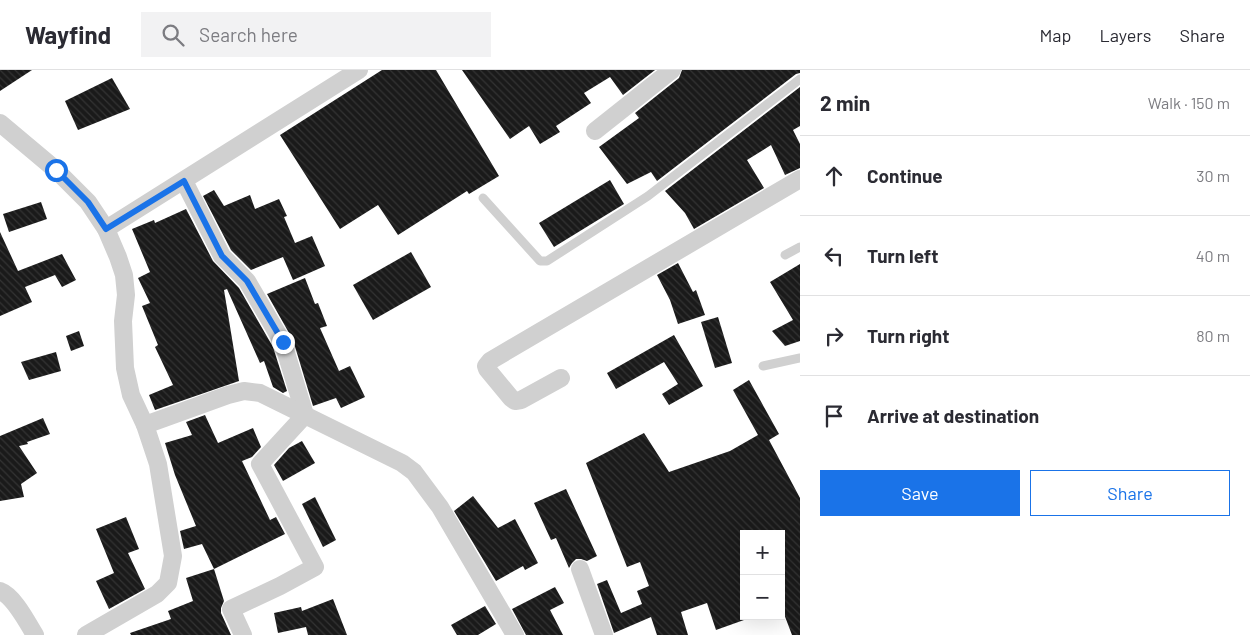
<!DOCTYPE html>
<meta charset="utf-8">
<style>
:root{--surface:#fff;--page:#f2f2f3;--text:#2b2b33;--muted:#7c7c81;--line:#e1e1e2;--accent:#1a73e8}
body{margin:0;font-family:Barlow,sans-serif;background:var(--page);color:var(--text)}
.controls{position:absolute;right:15px;bottom:15px;display:grid;overflow:hidden;border-radius:0px;box-shadow:0 5px 20px #0002}
.controls button{width:45px;height:45px;display:grid;place-items:center;padding:0;border:0;border-bottom:1px solid var(--line);background:var(--surface);color:var(--text);font:25px sans-serif}
.stop{position:absolute;width:15px;height:15px;margin:-11px;border:4px solid #1a73e8;border-radius:50%;background:#fff}
.stop.end{background:#1a73e8;border-color:#fff;box-shadow:0 1px 5px #0008}
.list{margin:0;padding:0;list-style:none}
h2{display:flex;justify-content:space-between;align-items:center;height:65px;margin:0;padding:0 20px;font-size:21px}
h2 small{font-size:16px;font-weight:400;color:var(--muted)}
.list li{display:grid;grid-template-columns:32px 1fr auto;gap:15px;align-items:center;box-sizing:border-box;height:80px;padding:0 20px;border-top:1px solid var(--line)}
.list b{display:block;font-size:19px;white-space:nowrap}
.list em{font-size:16px;font-style:normal;color:var(--muted)}
.actions{display:flex;gap:10px;padding:15px 20px}
.actions a{flex:1;padding:11px 0;border:1px solid var(--accent);border-radius:0px;text-align:center;font-size:18px;color:var(--accent)}
.actions .main{background:var(--accent);color:#fff}
.icon{flex:none;width:28px;height:28px;fill:none;stroke:currentColor;stroke-width:2;stroke-linecap:round;stroke-linejoin:round}
.map{position:relative;flex:none;width:800px;height:565px;overflow:hidden}
header{display:flex;align-items:center;gap:30px;box-sizing:border-box;height:70px;padding:0 25px;background:var(--surface);border-bottom:1px solid var(--line)}
header strong{font-size:24px}
nav{display:flex;gap:28px;margin-inline-start:auto;font-size:18px}
.search{width:350px;height:45px;background:var(--page);display:flex;align-items:center;gap:12px;box-sizing:border-box;padding:0 18px;border-radius:0px;color:var(--muted);font-size:19px}
main{display:flex}
aside{flex:1;background:var(--surface)}
.map>svg:first-child{display:block}
</style>
<header>
<strong>Wayfind</strong>
<div class="search"><svg class="icon" aria-label="search" viewBox="0 0 24 24"><circle cx="10" cy="10" r="6"/><path d="M15 15l6 6"/></svg>Search here</div>
<nav><a>Map</a><a>Layers</a><a>Share</a></nav>
</header>
<main>
<div class="map">
<svg width="800" height="565" viewBox="0 0 800 565">
<defs>
<pattern id="building-back-hatch" width="6" height="6" patternUnits="userSpaceOnUse" patternTransform="scale(1.25)"><rect width="6" height="6" fill="#1a1a1a"/><path d="M-1 5l2 2M0 0l6 6M5-1l2 2" fill="none" stroke="#333"/></pattern>
</defs>
<rect width="100%" height="100%" fill="#fff"/>
<g fill="url(#building-back-hatch)">
<path d="M0 0H32L0 21Z"/>
<path d="M382 0H436L499 106 469 124 467 121 398 165 378 135 340 159 280 65Z"/>
<path d="M462 0H655L623 25 610 7 584 23 591 33 556 56 560 62 540 74 529 56 510 69Z"/>
<path d="M682 0H800V3L796 4 657 111 651 102 627 114 599 77 639 48 635 43 679 8Z"/>
<path d="M112 8 130 39 78 60 65 31Z"/>
<path d="M800 17V56L793 60 800 74V98L785 105 771 75 747 90 764 118 694 159 685 143 665 121Z"/>
<path d="M610 110 624 134 554 177 539 153Z"/>
<path d="M214 120 224 136 250 125 255 139 279 129 287 146 284 147 295 173 312 166 325 196 293 210 283 187 251 200 231 180 203 126Z"/>
<path d="M41 132 47 149 9 162 3 144Z"/>
<path d="M186 139 213 191 239 218 273 277 287 321 283 323 273 317 264 291 260 293 227 219 224 220 239 311 155 340 149 325 173 315 155 277 158 275 142 236 150 233 138 208 150 202 132 159 154 150 155 153Z"/>
<path d="M0 162 18 201 62 184 76 210 62 217 55 205 25 217 32 232 0 246Z"/>
<path d="M411 182 431 217 373 250 353 215Z"/>
<path d="M678 193 693 222 696 220 705 245 678 254 670 230 657 205Z"/>
<path d="M800 194V271L785 276 772 261 793 250 770 212Z"/>
<path d="M305 208 315 234 318 233 327 256 320 258 339 301 350 296 365 327 341 338 336 328 313 336 293 270 267 224Z"/>
<path d="M718 247 732 293 715 298 701 252Z"/>
<path d="M79 261 84 276 71 281 66 266Z"/>
<path d="M674 265 703 316 669 335 662 324 678 314 664 292 616 319 607 303Z"/>
<path d="M56 282 61 301 29 310 21 292Z"/>
<path d="M749 310 779 364 769 370 800 428V565H792L781 536V464H744V550L716 560 707 533 681 542 688 565H657L651 547 614 563 597 514 607 510 621 543 642 534 637 521 649 516 640 492 627 497 586 393 644 363 669 402 730 381 758 365 733 320Z"/>
<path d="M205 345 218 373 253 358 261 377 252 387 242 391 270 450 276 447 285 464 214 499 202 474 184 479 180 461 196 456 175 405 165 373 192 365 186 352Z"/>
<path d="M43 348 50 364 27 372 28 374 19 376 37 403 21 414 24 427 0 431V366Z"/>
<path d="M302 371 315 393 283 411 274 395 289 378Z"/>
<path d="M566 419 597 486 587 491 581 489H576L572 493 569 498 556 468 551 470 534 433Z"/>
<path d="M473 426 498 458 515 449 538 493 525 500 523 496 496 511 454 441Z"/>
<path d="M315 427 336 470 323 477 302 434Z"/>
<path d="M126 447 139 479 128 483 145 519 109 539 96 511 114 503 96 459Z"/>
<path d="M214 499 224 531 221 538V543L231 565H131L130 563 171 549 168 541 193 531 186 508Z"/>
<path d="M555 517 564 533 550 540 563 565H526L512 539Z"/>
<path d="M333 529 347 565H308L306 557 278 563 274 543 301 537 302 541Z"/>
<path d="M485 536 496 554 478 565H457L451 555Z"/>
</g>
<g fill="none" stroke-linecap="round" stroke-linejoin="round">
<g stroke="#d0d0d0" stroke-width="9">
<path d="M483 128 540 191H547L648 126 800 9"/>
<path d="M785 185 800 177"/>
<path d="M763 296 800 288"/>
</g>
<g stroke="#d0d0d0" stroke-width="18">
<path d="M0 53 56 100 88 132 106 159"/>
<path d="M595 61 672 0"/>
<path d="M184 111 222 186 247 211 283 273 305 345 260 394 315 497 280 516 231 539 243 565"/>
<path d="M561 308 521 330 515 331 511 328 487 299 486 296 490 291 800 109"/>
<path d="M145 355 228 325 244 321 260 323 402 393 414 402 440 437 515 565"/>
<path d="M580 499 604 565"/>
<path d="M0 521C14 526 27 552 35 565"/>
<path d="M86 565 157 524 168 513 173 486 158 394 145 355 131 325 125 298 123 251 126 225 124 205 118 187 106 159 359 0"/>
</g>
</g>
<g fill="none" stroke-linecap="round" stroke-linejoin="round">
<path stroke="#1a73e8" stroke-width="6" d="M56 100 88 132 106 159 184 111 222 186 247 211 283 272"/>
</g>
</svg>
<div class="controls">
<button>+</button>
<button>−</button>
</div>
<div class="stop" style="left:56px;top:100px"></div>
<div class="stop end" style="left:283px;top:272px"></div>
</div>
<aside>
<h2>2 min<small>Walk · 150 m</small></h2>
<ul class="list">
<li><svg class="icon" aria-label="ahead" viewBox="0 0 24 24"><path d="M12 20V5M6 11l6-6 6 6"/></svg><div><b>Continue</b></div><em>30 m</em></li>
<li><svg class="icon" aria-label="left" viewBox="0 0 24 24"><path d="M17 20v-9H6M10 6l-5 5 5 5"/></svg><div><b>Turn left</b></div><em>40 m</em></li>
<li><svg class="icon" aria-label="right" viewBox="0 0 24 24"><path d="M7 20v-9h11M14 6l5 5-5 5"/></svg><div><b>Turn right</b></div><em>80 m</em></li>
<li><svg class="icon" aria-label="arrive" viewBox="0 0 24 24"><path d="M6 21V4h12l-3 4 3 4H6"/></svg><div><b>Arrive at destination</b></div></li>
</ul>
<div class="actions"><a class="main">Save</a><a>Share</a></div>
</aside>
</main>
